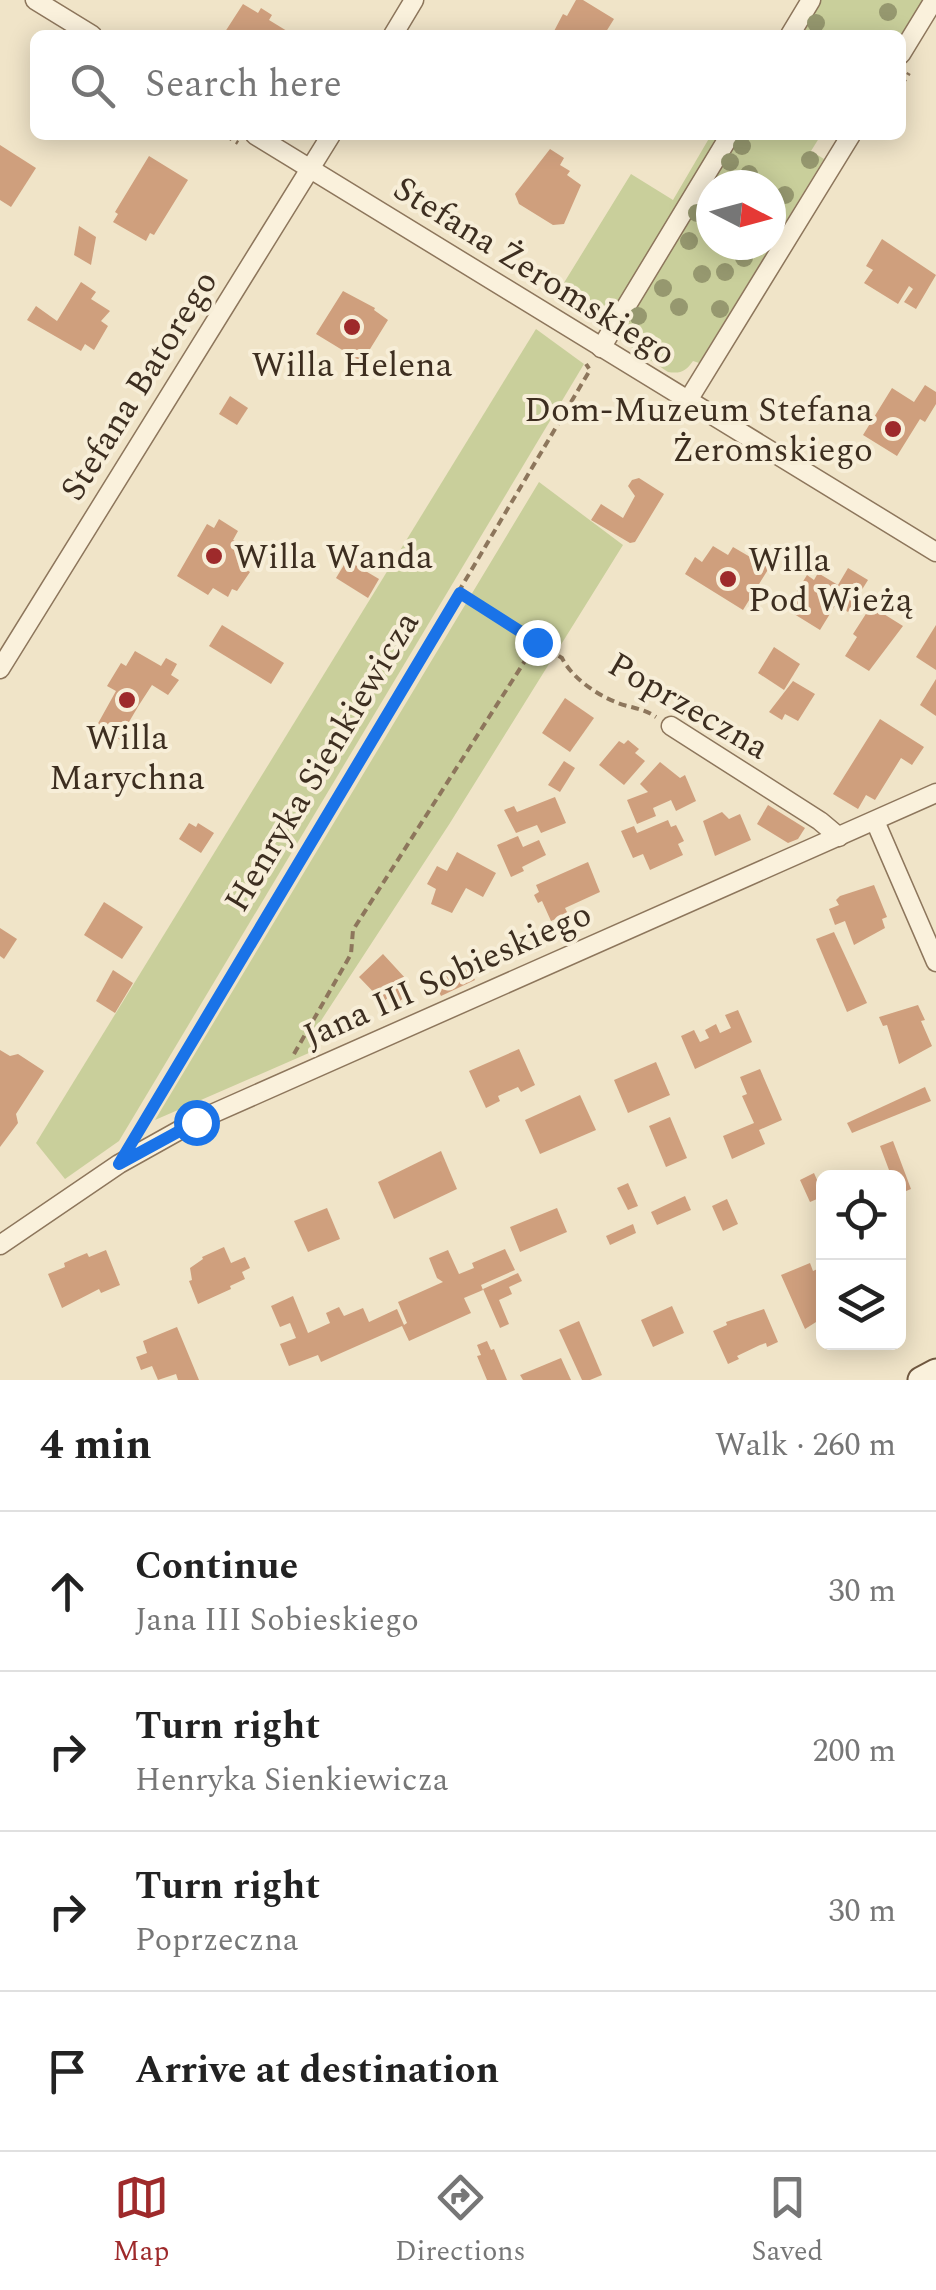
<!DOCTYPE html>
<meta charset="utf-8">
<style>
:root{--surface:#fff;--page:#f6f6f6;--text:#222;--muted:#767676;--line:#e0e0e0;--accent:#9e2a2b}
body{margin:0;font-family:Spectral,serif;background:var(--page);color:var(--text)}
.controls{position:absolute;right:30px;bottom:30px;display:grid;overflow:hidden;border-radius:15px;box-shadow:0 5px 25px #0003}
.controls button{width:90px;height:90px;display:grid;place-items:center;padding:0;border:0;border-bottom:2px solid var(--line);background:var(--surface);color:var(--text);font:50px sans-serif}
.compass{position:absolute;left:696px;top:170px;width:90px;height:90px;border-radius:50%;background:var(--surface);box-shadow:0 5px 25px #0003;rotate:96deg}
.stop{position:absolute;width:30px;height:30px;margin:-22px;border:8px solid #1a73e8;border-radius:50%;background:#fff}
.stop.end{background:#1a73e8;border-color:#fff;box-shadow:0 2px 10px #0008}
.list{margin:0;padding:0;list-style:none}
h2{display:flex;justify-content:space-between;align-items:center;height:130px;margin:0;padding:0 40px;font-size:42px}
h2 small{font-size:32px;font-weight:400;color:var(--muted)}
.list li{display:grid;grid-template-columns:65px 1fr auto;gap:30px;align-items:center;box-sizing:border-box;height:160px;padding:0 40px;border-top:2px solid var(--line)}
.list b{display:block;font-size:38px;white-space:nowrap}
.list p{margin:0;font-size:32px;white-space:nowrap;color:var(--muted)}
.list em{font-size:32px;font-style:normal;color:var(--muted)}
.icon{flex:none;width:55px;height:55px;fill:none;stroke:currentColor;stroke-width:2;stroke-linecap:round;stroke-linejoin:round}
.map{position:relative;flex:none;width:936px;height:1380px;overflow:hidden}
.search{position:absolute;background:var(--surface);box-shadow:0 5px 25px #0003;left:30px;right:30px;top:30px;height:110px;display:flex;align-items:center;gap:25px;box-sizing:border-box;padding:0 35px;border-radius:15px;color:var(--muted);font-size:38px}
.sheet{height:770px;background:var(--surface)}
nav{display:flex;justify-content:space-around;align-items:center;box-sizing:border-box;height:140px;border-top:2px solid var(--line);background:var(--surface);font-size:28px;color:var(--muted)}
nav a{display:grid;justify-items:center;gap:5px}
nav .on{color:var(--accent)}
.map>svg:first-child{display:block}
</style>
<div class="map">
<svg width="936" height="1380" viewBox="0 0 936 1380">
<rect width="100%" height="100%" fill="#f0e4c8"/>
<g fill="#c9cf9b" fill-rule="evenodd">
<path d="M817 0H923L901 36 796 35Z"/>
<path d="M711 135H724L606 331 554 299 631 174 673 200Z"/>
<path d="M736 135H821L811 151 824 159 699 363 693 361C686 371 681 374 668 372L614 336ZM711 185H771V245H711Z"/>
<path d="M536 329 584 364 119 1141 65 1179 36 1143Z"/>
<path d="M539 482 623 545 450 823 311 1036 318 1049 155 1120Z"/>
</g>
<g fill="#cf9f7d">
<path d="M576 0H583L614 19 604 35H552L563 14 567 16Z"/>
<path d="M243 4 258 13 261 8 272 15 269 20 287 31 284 35H223Z"/>
<path d="M0 145 36 168 11 207 0 200Z"/>
<path d="M550 149 564 158 560 165 570 171 567 175 581 185 564 224 553 225 519 204 515 194Z"/>
<path d="M149 156 188 180 154 235 150 233 146 241 113 222 118 214 115 212Z"/>
<path d="M79 226 96 237 91 265 74 255Z"/>
<path d="M882 239 936 275 916 309 904 302 913 289 909 286 898 304 864 283 873 270 866 266Z"/>
<path d="M81 282 96 292 91 299 110 311 101 321 108 326 94 350 85 344 81 351 27 320 36 306 57 321Z"/>
<path d="M343 291 375 308 374 310 388 320 362 362 316 334Z"/>
<path d="M925 385 936 392V404L925 422 920 419 897 456 863 435 892 388 914 402Z"/>
<path d="M230 396 248 408 237 425 219 414Z"/>
<path d="M639 478 664 494 635 542 630 543 591 520 601 504 623 518 635 496 628 486 632 480Z"/>
<path d="M219 519 238 531 233 540 240 544 235 552 250 561 245 569 250 572 237 591 232 589 228 597 213 588 208 595 177 576 207 524 214 528Z"/>
<path d="M713 546 728 555 733 547 769 568 743 610 685 574 695 557 702 562Z"/>
<path d="M347 560 379 579 368 598 336 578Z"/>
<path d="M848 568 868 580 848 612 836 604 820 630 786 609 807 575 814 580 818 573 838 585Z"/>
<path d="M871 606 903 626 869 671 845 656 857 637 853 634Z"/>
<path d="M222 625 284 663 271 684 209 646Z"/>
<path d="M936 625V670L916 657Z"/>
<path d="M774 647 800 664 784 690 758 673Z"/>
<path d="M135 651 161 666 166 658 177 664 171 675 179 680 168 695 152 685 139 705 126 727 142 737 136 748 96 727 116 691 107 686 121 663 126 666Z"/>
<path d="M936 679V716L920 705Z"/>
<path d="M793 681 815 694 798 721 785 714 782 720 769 712Z"/>
<path d="M565 698 594 718 570 752 542 733Z"/>
<path d="M880 719 924 747 912 765 901 758 875 800 866 795 858 809 833 794Z"/>
<path d="M628 740 639 749 635 753 645 761 624 785 599 765 619 741 624 744Z"/>
<path d="M564 761 575 768 560 792 548 785Z"/>
<path d="M660 762 680 778 685 775 696 801 676 811 671 800 653 808 656 816 637 824 627 800 648 792 640 784Z"/>
<path d="M555 797 566 823 541 833 537 825 516 833 504 810 514 806 517 812Z"/>
<path d="M768 805 805 828 798 839 788 843 757 824Z"/>
<path d="M722 812 729 819 740 814 751 840 715 856 703 821Z"/>
<path d="M668 820 671 827 676 825 684 841 678 844 683 855 650 870 643 854 633 858 621 831 634 826 637 833Z"/>
<path d="M189 823 196 827 198 823 214 833 201 853 179 839Z"/>
<path d="M518 836 523 847 539 840 546 855 522 867 524 871 511 877 497 845Z"/>
<path d="M457 852 496 873 483 897 466 888 452 913 431 904 436 889 427 884 437 866 447 871Z"/>
<path d="M588 862 600 892 565 908 568 914 551 921 542 901 538 903 534 895 539 892 536 885Z"/>
<path d="M874 885 887 917 882 919 885 928 854 945 845 921 835 925 829 909 839 905 836 900 840 896Z"/>
<path d="M104 902 143 927 122 959 84 935Z"/>
<path d="M0 928 17 939 4 959 0 956Z"/>
<path d="M834 932 867 1003 847 1012 816 939Z"/>
<path d="M383 954 406 979 398 987 405 997 400 1001 391 995 383 1002 359 977Z"/>
<path d="M467 966 475 980 441 996 434 982Z"/>
<path d="M113 970 133 983 115 1013 96 1001Z"/>
<path d="M918 1005 925 1020 921 1021 932 1046 899 1064 887 1025 883 1026 879 1017Z"/>
<path d="M738 1010 752 1042 695 1069 681 1036 694 1030 700 1042 709 1038 705 1030 716 1024 720 1033 731 1028 725 1015Z"/>
<path d="M519 1049 535 1085 521 1092 518 1087 498 1096 500 1101 486 1108 469 1071Z"/>
<path d="M0 1050 10 1056 18 1054 44 1071 16 1114 18 1123 0 1147Z"/>
<path d="M656 1062 670 1095 628 1113 614 1080Z"/>
<path d="M760 1069 782 1120 759 1130 765 1144 732 1159 723 1136 754 1123 742 1096 747 1094 740 1077Z"/>
<path d="M925 1087 931 1101 852 1133 847 1123Z"/>
<path d="M580 1095 596 1130 540 1154 525 1120Z"/>
<path d="M670 1117 687 1158 666 1167 649 1126Z"/>
<path d="M893 1141 911 1189 899 1194V1178H892L880 1146Z"/>
<path d="M441 1151 457 1189 394 1219 378 1182Z"/>
<path d="M814 1173 824 1196 810 1202 800 1180Z"/>
<path d="M628 1183 638 1206 628 1210 617 1188Z"/>
<path d="M685 1196 691 1210 657 1225 651 1212Z"/>
<path d="M727 1199 738 1224 723 1231 712 1206Z"/>
<path d="M327 1208 340 1239 308 1252 294 1221Z"/>
<path d="M557 1208 567 1232 520 1252 510 1227Z"/>
<path d="M633 1224 636 1233 610 1245 606 1236Z"/>
<path d="M224 1247 231 1263 245 1257 250 1268 242 1272 245 1279 230 1286 231 1289 198 1304 189 1281 192 1280 190 1268 203 1259 202 1257Z"/>
<path d="M505 1249 515 1270 481 1285 483 1290 464 1298 471 1313 409 1341 402 1326 321 1362 318 1355 289 1366 280 1344 296 1338 290 1323 280 1327 271 1306 293 1296 308 1333 330 1323 326 1313 339 1307 344 1316 363 1308 369 1322 397 1309 404 1325 407 1323 398 1302 443 1282 437 1278 429 1258 448 1250 459 1274 474 1268 472 1263Z"/>
<path d="M106 1250 120 1285 101 1293 99 1289 62 1308 48 1274 65 1267 64 1263 75 1258 87 1253 89 1257Z"/>
<path d="M810 1263 813 1271 824 1266V1317L805 1329 781 1275Z"/>
<path d="M518 1273 522 1281 509 1287 512 1294 499 1300 509 1324 500 1328 483 1289Z"/>
<path d="M672 1306 684 1333 653 1347 641 1320Z"/>
<path d="M764 1309 778 1342 767 1347 766 1343 760 1345 737 1356 739 1359 728 1364 713 1331 727 1325 726 1322Z"/>
<path d="M579 1321 602 1375 590 1380H582L559 1330Z"/>
<path d="M177 1327 199 1380H178L176 1374 158 1380 152 1366 141 1370 136 1357 147 1353 143 1341Z"/>
<path d="M487 1341 491 1350 494 1349 507 1380H487L477 1356 481 1355 477 1345Z"/>
<path d="M561 1358 571 1380H523L520 1375Z"/>
</g>
<g fill="none" stroke-linecap="round" stroke-linejoin="round">
<g stroke="#8d765c" stroke-width="21">
<g id="street">
<path d="M35 0 92 35"/>
<path d="M393 35 414 0"/>
<path d="M790 35 811 0"/>
<path d="M901 54 934 0"/>
<path d="M255 135 936 552"/>
<path d="M601 348 730 135"/>
<path d="M687 402 851 135"/>
<path d="M0 669 331 135"/>
<path d="M671 726 820 821 839 837"/>
<path d="M875 821 936 962"/>
<path d="M0 1245 119 1164 196 1121 936 793"/>
</g>
</g>
<g stroke="#6f573f" stroke-width="29">
<path id="secondary" d="M921 1380 936 1372"/>
</g>
<g stroke="#8d765c" stroke-width="4" stroke-dasharray="8 5" stroke-linecap="butt">
<path d="M901 86 909 73"/>
<path d="M225 135 238 143"/>
<path d="M460 593 562 658C572 678 597 695 618 703 631 708 643 708 656 717"/>
<path d="M294 1054 351 954 353 930 537 642"/>
<path d="M140 1129 590 370 586 364"/>
</g>
<use href="#street" stroke="#faf1dc" stroke-width="18"/>
<use href="#secondary" stroke="#faf1dc" stroke-width="25"/>
</g>
<g fill="#96986f">
<circle cx="888" cy="12" r="9"/>
<circle cx="816" cy="23" r="9"/>
<circle cx="742" cy="146" r="9"/>
<circle cx="810" cy="160" r="9"/>
<circle cx="730" cy="162" r="9"/>
<circle cx="749" cy="174" r="9"/>
<circle cx="785" cy="195" r="9"/>
<circle cx="697" cy="213" r="9"/>
<circle cx="689" cy="241" r="9"/>
<circle cx="744" cy="258" r="9"/>
<circle cx="725" cy="272" r="9"/>
<circle cx="702" cy="274" r="9"/>
<circle cx="663" cy="288" r="9"/>
<circle cx="679" cy="307" r="9"/>
<circle cx="720" cy="309" r="9"/>
<circle cx="638" cy="316" r="9"/>
</g>
<g fill="none" stroke-linecap="round" stroke-linejoin="round">
<path stroke="#1a73e8" stroke-width="12" d="M196 1122 119 1164 460 593 537 642"/>
</g>
<g fill="#9e2a2b" stroke="#f7eed8" stroke-width="4">
<circle cx="352" cy="327" r="10"/>
<circle cx="893" cy="429" r="10"/>
<circle cx="214" cy="556" r="10"/>
<circle cx="728" cy="579" r="10"/>
<circle cx="127" cy="700" r="10"/>
</g>
<g text-anchor="middle" stroke-width="8" stroke-linejoin="round" paint-order="stroke">
<g font-size="35" fill="#3d2e20" stroke="#f7eed8">
<text transform="translate(535 270) rotate(32)" y="12">Stefana Żeromskiego</text>
<text transform="translate(138 385) rotate(-58)" y="12">Stefana Batorego</text>
<text transform="translate(689 705) rotate(30)" y="12">Poprzeczna</text>
<text transform="translate(321 761) rotate(-59)" y="12">Henryka Sienkiewicza</text>
<text transform="translate(447 974) rotate(-24)" y="12">Jana III Sobieskiego</text>
</g>
<g font-size="35" fill="#3d2e20" stroke="#f7eed8">
<text x="352" y="376">Willa Helena</text>
<text x="873" y="421" text-anchor="end">Dom-Muzeum Stefana<tspan x="873" dy="40">Żeromskiego</tspan></text>
<text x="234" y="568" text-anchor="start">Willa Wanda</text>
<text x="748" y="571" text-anchor="start">Willa<tspan x="748" dy="40">Pod Wieżą</tspan></text>
<text x="127" y="749">Willa<tspan x="127" dy="40">Marychna</tspan></text>
</g>
</g>
</svg>
<div class="controls">
<button><svg class="icon" aria-label="locate" viewBox="0 0 24 24"><circle cx="12" cy="12" r="6"/><path d="M12 2v4M12 18v4M2 12h4M18 12h4"/></svg></button>
<button><svg class="icon" aria-label="layers" viewBox="0 0 24 24"><path d="M12 4l9 5-9 5-9-5zM3 14l9 5 9-5"/></svg></button>
</div>
<svg class="compass" viewBox="-18 -18 36 36"><path d="M0-13l5 13h-10z" fill="#e53935"/><path d="M0 13l5-13h-10z" fill="#767676"/></svg>
<div class="stop" style="left:196px;top:1122px"></div>
<div class="stop end" style="left:537px;top:642px"></div>
<div class="search"><svg class="icon" aria-label="search" viewBox="0 0 24 24"><circle cx="10" cy="10" r="6"/><path d="M15 15l6 6"/></svg>Search here</div>
</div>
<section class="sheet">
<h2>4 min<small>Walk · 260 m</small></h2>
<ul class="list">
<li><svg class="icon" aria-label="ahead" viewBox="0 0 24 24"><path d="M12 20V5M6 11l6-6 6 6"/></svg><div><b>Continue</b><p>Jana III Sobieskiego</p></div><em>30 m</em></li>
<li><svg class="icon" aria-label="right" viewBox="0 0 24 24"><path d="M7 20v-9h11M14 6l5 5-5 5"/></svg><div><b>Turn right</b><p>Henryka Sienkiewicza</p></div><em>200 m</em></li>
<li><svg class="icon" aria-label="right" viewBox="0 0 24 24"><path d="M7 20v-9h11M14 6l5 5-5 5"/></svg><div><b>Turn right</b><p>Poprzeczna</p></div><em>30 m</em></li>
<li><svg class="icon" aria-label="arrive" viewBox="0 0 24 24"><path d="M6 21V4h12l-3 4 3 4H6"/></svg><div><b>Arrive at destination</b></div></li>
</ul>
</section>
<nav>
<a class="on"><svg class="icon" aria-label="map" viewBox="0 0 24 24"><path d="M3 6l6-2 6 2 6-2v14l-6 2-6-2-6 2zM9 4v14M15 6v14"/></svg>Map</a>
<a><svg class="icon" aria-label="directions" viewBox="0 0 24 24"><path d="M12 3l9 9-9 9-9-9zM9 14v-3h6M13 9l2 2-2 2"/></svg>Directions</a>
<a><svg class="icon" aria-label="saved" viewBox="0 0 24 24"><path d="M7 4h10v16l-5-4-5 4z"/></svg>Saved</a>
</nav>
